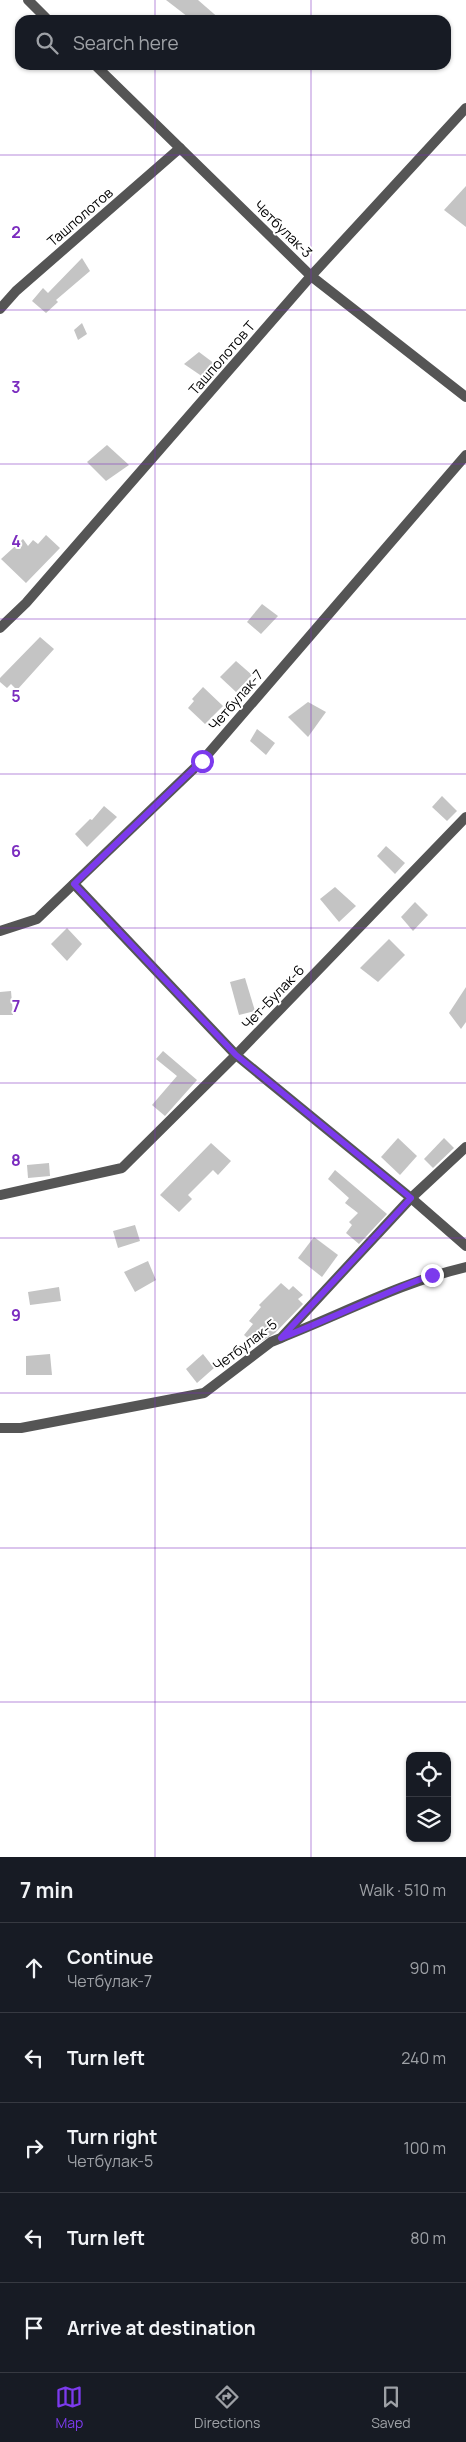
<!DOCTYPE html>
<meta charset="utf-8">
<style>
:root{--surface:#171b24;--page:#242831;--text:#f1f3f6;--muted:#9ea1a6;--line:#363941;--accent:#7c3aed}
body{margin:0;font-family:Manrope,sans-serif;background:var(--page);color:var(--text)}
.controls{position:absolute;right:15px;bottom:15px;display:grid;overflow:hidden;border-radius:10px;box-shadow:0 1px 4px #0004}
.controls button{width:45px;height:45px;display:grid;place-items:center;padding:0;border:0;border-bottom:1px solid var(--line);background:var(--surface);color:var(--text);font:25px sans-serif}
.stop{position:absolute;width:15px;height:15px;margin:-11px;border:4px solid #7c3aed;border-radius:50%;background:#fff}
.stop.end{background:#7c3aed;border-color:#fff;box-shadow:0 1px 5px #0008}
.list{margin:0;padding:0;list-style:none}
h2{display:flex;justify-content:space-between;align-items:center;height:65px;margin:0;padding:0 20px;font-size:21px}
h2 small{font-size:16px;font-weight:400;color:var(--muted)}
.list li{display:grid;grid-template-columns:32px 1fr auto;gap:15px;align-items:center;box-sizing:border-box;height:90px;padding:0 20px;border-top:1px solid var(--line)}
.list b{display:block;font-size:19px;white-space:nowrap}
.list p{margin:0;font-size:16px;white-space:nowrap;color:var(--muted)}
.list em{font-size:16px;font-style:normal;color:var(--muted)}
.icon{flex:none;width:28px;height:28px;fill:none;stroke:currentColor;stroke-width:2;stroke-linecap:round;stroke-linejoin:round}
.map{position:relative;flex:none;width:466px;height:1857px;overflow:hidden}
.search{position:absolute;background:var(--surface);box-shadow:0 1px 4px #0004;left:15px;right:15px;top:15px;height:55px;display:flex;align-items:center;gap:12px;box-sizing:border-box;padding:0 18px;border-radius:15px;color:var(--muted);font-size:19px}
.sheet{height:515px;background:var(--surface)}
nav{display:flex;justify-content:space-around;align-items:center;box-sizing:border-box;height:70px;border-top:1px solid var(--line);background:var(--surface);font-size:14px;color:var(--muted)}
nav a{display:grid;justify-items:center;gap:2px}
nav .on{color:var(--accent)}
.map>svg:first-child{display:block}
</style>
<div class="map">
<svg width="466" height="1857" viewBox="0 0 466 1857">
<rect width="100%" height="100%" fill="#fff"/>
<g fill="#c4c4c4">
<path d="M166 0H198L221 20H192Z"/>
<path d="M466 186V227L444 210Z"/>
<path d="M82 258 90 271 56 300 58 302 46 313 32 301 43 288 48 293Z"/>
<path d="M82 323 87 334 78 340 74 330Z"/>
<path d="M199 352 215 364 206 379 184 364Z"/>
<path d="M107 445 129 465 106 481 87 462Z"/>
<path d="M46 535 60 548 26 583 1 559 23 539 28 546 33 540 38 544Z"/>
<path d="M262 604 278 616 261 634 247 622Z"/>
<path d="M40 637 54 649 17 690 11 684 7 688 0 682V678Z"/>
<path d="M236 661 252 675 236 692 220 677Z"/>
<path d="M203 687 223 706 205 724 188 708 194 701 192 699Z"/>
<path d="M308 702 326 712 308 737 288 717Z"/>
<path d="M257 729 275 743 266 755 250 741Z"/>
<path d="M442 796 457 811 447 821 432 807Z"/>
<path d="M104 806 117 817 87 847 75 834 90 819 92 820Z"/>
<path d="M386 846 405 863 395 874 377 856Z"/>
<path d="M335 887 356 906 339 922 320 899Z"/>
<path d="M415 902 428 915 413 931 401 917Z"/>
<path d="M67 928 82 944 67 961 51 944Z"/>
<path d="M389 939 405 955 378 982 360 968Z"/>
<path d="M245 978 255 1011 239 1015 230 982Z"/>
<path d="M466 987V1022L461 1029 449 1013Z"/>
<path d="M11 991 13 1015H0V992Z"/>
<path d="M163 1051 197 1080 165 1116 152 1105 177 1076 156 1059Z"/>
<path d="M398 1138 417 1156 400 1175 381 1157Z"/>
<path d="M444 1138 454 1148 433 1168 424 1159Z"/>
<path d="M211 1143 231 1161 218 1175 213 1170 188 1195 192 1199 179 1212 160 1195Z"/>
<path d="M49 1163 50 1176 28 1178 27 1165Z"/>
<path d="M335 1170 387 1214 359 1244 346 1233 352 1225 349 1222 358 1213 345 1203 349 1198 328 1179Z"/>
<path d="M135 1225 140 1241 118 1248 113 1231Z"/>
<path d="M314 1237 338 1255 322 1277 298 1258Z"/>
<path d="M148 1261 156 1280 135 1292 124 1272Z"/>
<path d="M281 1283 289 1290 293 1286 303 1295 298 1299 303 1304 275 1333 256 1345 244 1335 253 1324 249 1321 261 1307 259 1305Z"/>
<path d="M59 1287 61 1301 30 1305 28 1292Z"/>
<path d="M50 1354 52 1375H26V1356Z"/>
<path d="M203 1354 214 1368 197 1383 186 1369Z"/>
</g>
<g fill="none" stroke-linecap="round" stroke-linejoin="round">
<g stroke="#555" stroke-width="10">
<path d="M28 0 48 20"/>
<path d="M95 65 311 276 466 397"/>
<path d="M0 309 16 291 180 148"/>
<path d="M0 628 26 603 311 276 466 108"/>
<path d="M74 884 236 1055 411 1198 466 1246"/>
<path d="M0 931 37 919 202 761 466 455"/>
<path d="M0 1195 122 1168 236 1055 466 817"/>
<path d="M283 1337C344 1313 402 1282 466 1267"/>
<path d="M0 1428H21L204 1393 271 1342 281 1338 411 1198 466 1147"/>
</g>
</g>
<g fill="none" stroke-linecap="round" stroke-linejoin="round">
<path stroke="#7c3aed" stroke-width="6" d="M202 761 74 884 236 1055 411 1198 281 1338C332 1318 381 1294 432 1275"/>
</g>
<path fill="none" stroke="#7b2cbf" stroke-width="1" stroke-opacity="0.55" d="M155 0V20M311 0V20M155 65V1857M311 65V1857M0 155H466M0 310H466M0 464H466M0 619H466M0 774H466M0 928H466M0 1083H466M0 1238H466M0 1393H466M0 1548H466M0 1702H466"/>
<g text-anchor="middle" stroke-width="4" stroke-linejoin="round" paint-order="stroke">
<g font-size="14" fill="#000" stroke="#fff">
<text transform="translate(80 217) rotate(-41)" y="5">Ташполотов</text>
<text transform="translate(283 229) rotate(44)" y="5">Четбулак-3</text>
<text transform="translate(222 358) rotate(-49)" y="5">Ташполотов Т</text>
<text transform="translate(236 700) rotate(-49)" y="5">Четбулак-7</text>
<text transform="translate(273 997) rotate(-46)" y="5">Чет-Булак-6</text>
<text transform="translate(245 1345) rotate(-37)" y="5">Четбулак-5</text>
</g>
</g>
<g font-size="16" text-anchor="middle" font-weight="bold" fill="#7b2cbf" stroke="#fff" stroke-width="4" stroke-linejoin="round" paint-order="stroke">
<text x="16" y="238">2</text>
<text x="16" y="393">3</text>
<text x="16" y="547">4</text>
<text x="16" y="702">5</text>
<text x="16" y="857">6</text>
<text x="16" y="1012">7</text>
<text x="16" y="1166">8</text>
<text x="16" y="1321">9</text>
</g>
</svg>
<div class="controls">
<button><svg class="icon" aria-label="locate" viewBox="0 0 24 24"><circle cx="12" cy="12" r="6"/><path d="M12 2v4M12 18v4M2 12h4M18 12h4"/></svg></button>
<button><svg class="icon" aria-label="layers" viewBox="0 0 24 24"><path d="M12 4l9 5-9 5-9-5zM3 14l9 5 9-5"/></svg></button>
</div>
<div class="stop" style="left:202px;top:761px"></div>
<div class="stop end" style="left:432px;top:1275px"></div>
<div class="search"><svg class="icon" aria-label="search" viewBox="0 0 24 24"><circle cx="10" cy="10" r="6"/><path d="M15 15l6 6"/></svg>Search here</div>
</div>
<section class="sheet">
<h2>7 min<small>Walk · 510 m</small></h2>
<ul class="list">
<li><svg class="icon" aria-label="ahead" viewBox="0 0 24 24"><path d="M12 20V5M6 11l6-6 6 6"/></svg><div><b>Continue</b><p>Четбулак-7</p></div><em>90 m</em></li>
<li><svg class="icon" aria-label="left" viewBox="0 0 24 24"><path d="M17 20v-9H6M10 6l-5 5 5 5"/></svg><div><b>Turn left</b></div><em>240 m</em></li>
<li><svg class="icon" aria-label="right" viewBox="0 0 24 24"><path d="M7 20v-9h11M14 6l5 5-5 5"/></svg><div><b>Turn right</b><p>Четбулак-5</p></div><em>100 m</em></li>
<li><svg class="icon" aria-label="left" viewBox="0 0 24 24"><path d="M17 20v-9H6M10 6l-5 5 5 5"/></svg><div><b>Turn left</b></div><em>80 m</em></li>
<li><svg class="icon" aria-label="arrive" viewBox="0 0 24 24"><path d="M6 21V4h12l-3 4 3 4H6"/></svg><div><b>Arrive at destination</b></div></li>
</ul>
</section>
<nav>
<a class="on"><svg class="icon" aria-label="map" viewBox="0 0 24 24"><path d="M3 6l6-2 6 2 6-2v14l-6 2-6-2-6 2zM9 4v14M15 6v14"/></svg>Map</a>
<a><svg class="icon" aria-label="directions" viewBox="0 0 24 24"><path d="M12 3l9 9-9 9-9-9zM9 14v-3h6M13 9l2 2-2 2"/></svg>Directions</a>
<a><svg class="icon" aria-label="saved" viewBox="0 0 24 24"><path d="M7 4h10v16l-5-4-5 4z"/></svg>Saved</a>
</nav>
